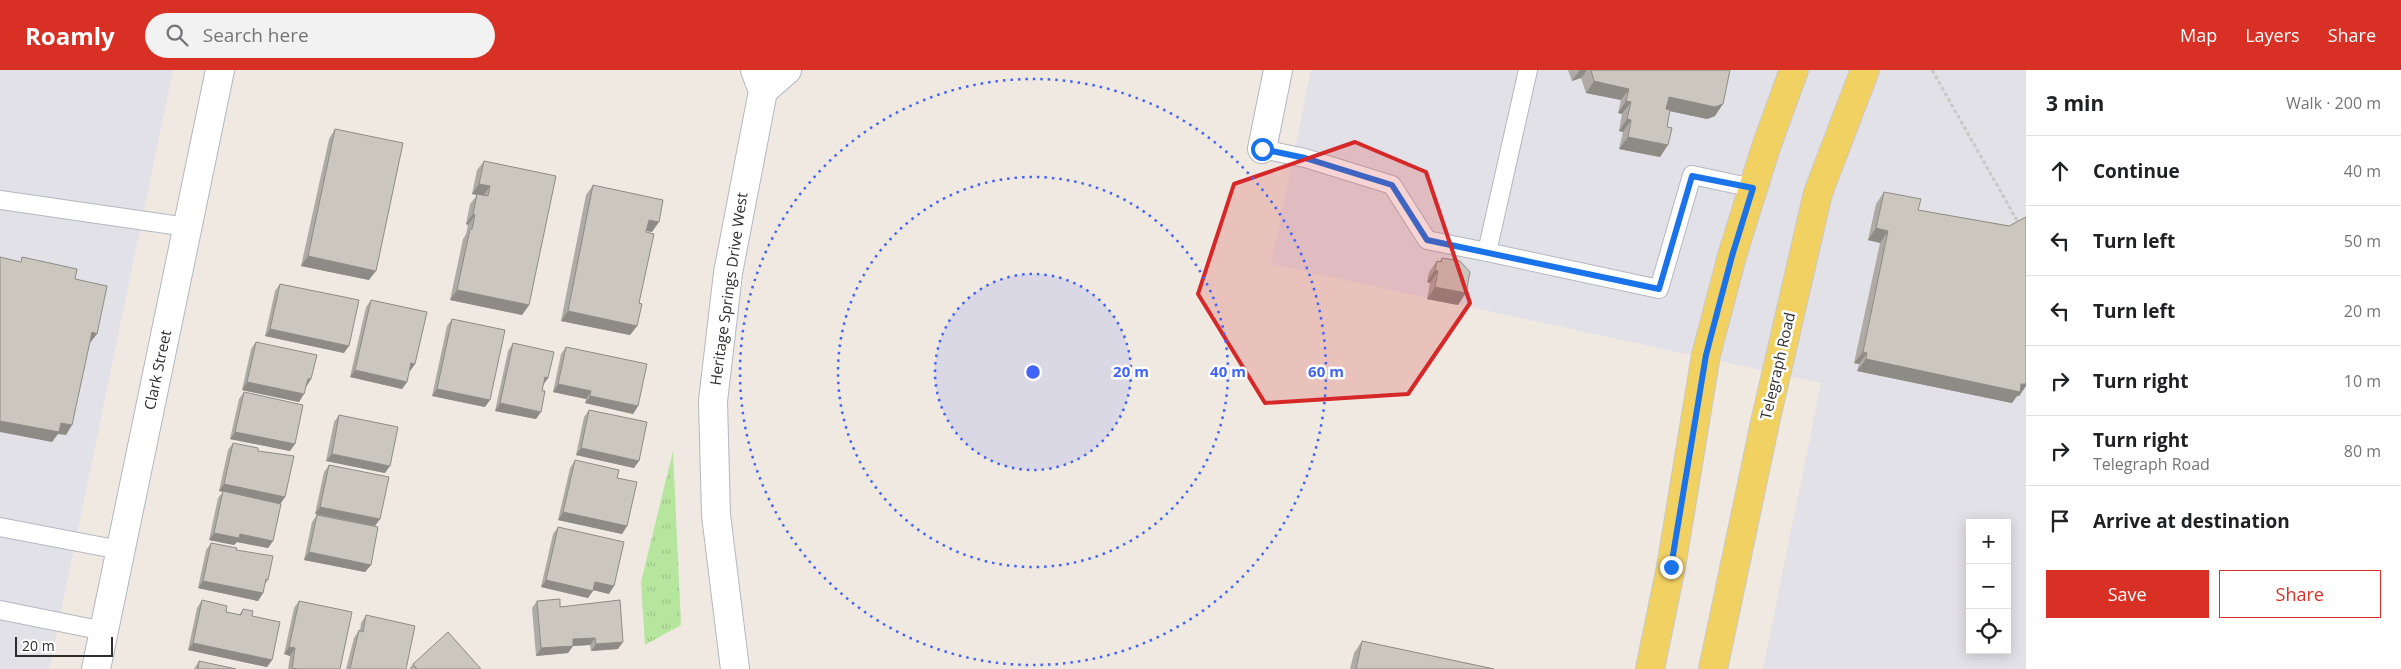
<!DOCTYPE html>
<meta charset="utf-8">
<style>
:root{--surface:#fff;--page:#f2f2f2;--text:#202124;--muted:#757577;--line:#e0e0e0;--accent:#d93025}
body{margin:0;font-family:"Open Sans",sans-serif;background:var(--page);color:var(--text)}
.controls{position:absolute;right:15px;bottom:15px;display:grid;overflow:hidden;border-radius:0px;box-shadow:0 2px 12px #0003}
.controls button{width:45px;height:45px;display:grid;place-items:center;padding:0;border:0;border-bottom:1px solid var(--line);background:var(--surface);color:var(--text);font:25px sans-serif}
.scale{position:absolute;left:15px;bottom:12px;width:98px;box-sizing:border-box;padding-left:5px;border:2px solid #2e2e2e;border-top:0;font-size:14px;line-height:18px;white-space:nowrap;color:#2e2e2e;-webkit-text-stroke:4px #fff;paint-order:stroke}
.stop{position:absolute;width:15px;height:15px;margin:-11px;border:4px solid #1a73e8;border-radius:50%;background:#fff}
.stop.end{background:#1a73e8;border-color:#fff;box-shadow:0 1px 5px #0008}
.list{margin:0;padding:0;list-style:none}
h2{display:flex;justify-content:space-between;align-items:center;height:65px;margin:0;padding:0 20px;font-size:21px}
h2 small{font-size:16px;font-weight:400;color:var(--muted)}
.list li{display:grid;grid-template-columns:32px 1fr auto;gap:15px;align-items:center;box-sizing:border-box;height:70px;padding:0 20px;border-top:1px solid var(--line)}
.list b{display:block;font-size:19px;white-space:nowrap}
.list p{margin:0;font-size:16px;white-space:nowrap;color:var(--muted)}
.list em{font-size:16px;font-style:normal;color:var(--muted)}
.actions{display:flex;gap:10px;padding:15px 20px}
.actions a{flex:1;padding:11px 0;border:1px solid var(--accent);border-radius:0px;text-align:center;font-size:18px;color:var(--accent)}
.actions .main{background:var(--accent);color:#fff}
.icon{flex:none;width:28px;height:28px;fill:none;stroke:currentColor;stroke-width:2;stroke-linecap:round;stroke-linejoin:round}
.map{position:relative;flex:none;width:2026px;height:599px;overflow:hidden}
header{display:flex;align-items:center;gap:30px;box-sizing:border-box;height:70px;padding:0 25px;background:var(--accent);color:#fff}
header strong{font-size:24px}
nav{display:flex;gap:28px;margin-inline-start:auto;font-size:18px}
.search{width:350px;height:45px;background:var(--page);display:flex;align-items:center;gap:12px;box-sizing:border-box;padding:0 18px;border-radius:28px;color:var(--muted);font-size:19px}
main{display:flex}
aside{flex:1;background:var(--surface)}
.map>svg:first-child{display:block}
</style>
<header>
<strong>Roamly</strong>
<div class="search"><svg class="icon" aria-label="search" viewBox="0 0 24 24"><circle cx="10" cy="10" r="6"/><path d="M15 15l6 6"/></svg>Search here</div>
<nav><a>Map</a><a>Layers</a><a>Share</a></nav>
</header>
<main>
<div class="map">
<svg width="2026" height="599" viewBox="0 0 2026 599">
<defs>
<pattern id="grass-tufts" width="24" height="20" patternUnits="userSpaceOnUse" patternTransform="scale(1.25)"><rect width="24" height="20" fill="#b6e59e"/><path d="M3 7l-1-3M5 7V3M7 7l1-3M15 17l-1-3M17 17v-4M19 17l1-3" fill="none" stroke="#9dc588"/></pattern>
</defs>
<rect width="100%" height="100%" fill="#efe9e1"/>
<g fill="#e3e1e8" fill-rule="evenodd">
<path d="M0 0H173L49 599H0Z"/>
<path d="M1311 0H2026V599H1763L1821 313 1271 194ZM1970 453H2007V580H1970Z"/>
</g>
<path fill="url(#grass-tufts)" d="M673 381 681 555 645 575 641 512Z"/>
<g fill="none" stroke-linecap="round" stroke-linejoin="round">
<g stroke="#b4b7c1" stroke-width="20">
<g id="service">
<path d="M1262 79 1305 88 1392 115 1427 170 1487 182 1528 0"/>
<path d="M0 130 187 157"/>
<path d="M1487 182 1659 219 1692 105 1753 118"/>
<path d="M0 457 120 480"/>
<path d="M0 540 104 561"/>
</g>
</g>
<g stroke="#b4b7c1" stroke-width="30">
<g id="minor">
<path d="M1262 79 1278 0"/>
<path d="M96 599 220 0"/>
</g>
</g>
<g stroke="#b4b7c1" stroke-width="30">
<g id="tertiary">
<path d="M763 21 787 0"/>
<path d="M735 599 716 445 713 331 728 203 763 21 755 0"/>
</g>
</g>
<g stroke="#c9c9c9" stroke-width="30">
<g id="primary">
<path d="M1650 599 1671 497 1706 285 1732 186 1766 77 1794 0"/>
<path d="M1713 599 1766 348 1818 123 1865 0"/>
</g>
</g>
<path stroke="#c9c9c9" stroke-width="3" stroke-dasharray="4 2.5" stroke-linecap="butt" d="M1932 0 2019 154"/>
<use href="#service" stroke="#fff" stroke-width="18"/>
<use href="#minor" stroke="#fff" stroke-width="28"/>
<use href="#tertiary" stroke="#fff" stroke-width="28"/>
<use href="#primary" stroke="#f2d163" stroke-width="28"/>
</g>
<g fill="#afaba4">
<path d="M1568 0H1730L1715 46 1707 49 1670 41 1660 87 1619 79 1623 62 1619 61 1622 44 1618 43 1621 30 1586 23 1581 8 1572 11Z"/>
<path d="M335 59 369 210 301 196 329 69Z"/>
<path d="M484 91 529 235 522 245 450 230 463 169 466 164 468 155 466 154 470 134 477 125 472 124 477 100Z"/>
<path d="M593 115 652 162 647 161 637 256 630 265 561 251 586 125Z"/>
<path d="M1884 122 1918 140 2009 156 2026 147V316L2019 326H2017L2012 333 1857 301 1859 294 1854 293 1880 173 1868 170 1876 134Z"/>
<path d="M1442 188 1458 235 1427 229 1430 213 1427 212 1429 202 1437 191H1440Z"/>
<path d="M280 214 344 283 265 266 275 221Z"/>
<path d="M371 230 415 294 410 301H409L407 312 402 319 350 307 366 237Z"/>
<path d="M452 249 485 337 432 326 447 256Z"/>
<path d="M256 272 311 309 306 317 299 332 242 320 251 279Z"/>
<path d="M513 273 548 308 543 315 536 349 495 341 508 281Z"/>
<path d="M566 277 638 336 633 344 585 333 586 329 553 322 561 284Z"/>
<path d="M244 322 290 381 230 369 239 329Z"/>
<path d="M589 340 634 398 576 385 584 347Z"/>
<path d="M339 345 385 403 326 391 334 352Z"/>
<path d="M233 373 258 381 285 427 281 433 273 471 268 478 237 472 234 475 209 470 218 428 223 422 219 421 228 380Z"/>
<path d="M575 390 617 408 627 456 622 464 558 450 570 398Z"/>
<path d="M329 395 375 456 315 444 324 402Z"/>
<path d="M317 445 371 495 365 502 304 490 312 452Z"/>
<path d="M558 457 609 524 593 520 588 528 541 517 553 464Z"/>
<path d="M211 473 268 510 264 515 263 523 258 531 198 518 206 480Z"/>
<path d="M202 530 226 542 239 545 243 539 252 546 272 590 267 597 188 580 197 538Z"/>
<path d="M299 531 340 599H288L290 586 284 584 294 538Z"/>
<path d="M537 531 560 537 618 579 591 581 590 575 573 576 568 583 536 586 532 538Z"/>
<path d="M366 545 406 599H346L354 568 359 560 360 561 361 553Z"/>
<path d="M1362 571 1494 599H1350L1354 583Z"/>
<path d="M199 591 236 599H194Z"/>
<path d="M413 594 481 599H409Z"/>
</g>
<g fill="#8e8b86">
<path d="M1580 0H1587L1581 8 1572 11Z"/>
<path d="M1594 11 1629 19 1621 30 1586 23Z"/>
<path d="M1669 27 1723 34 1715 46 1707 49 1660 39Z"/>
<path d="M1626 31 1631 32 1622 44 1618 43Z"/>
<path d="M1627 49 1631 50 1623 62 1619 61Z"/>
<path d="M1628 67 1668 75 1660 87 1619 79Z"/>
<path d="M479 114 490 116 483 126 472 124Z"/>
<path d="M473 144 475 145 468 155 466 154Z"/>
<path d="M649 150 659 152 652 162 642 160Z"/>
<path d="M1876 158 1888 161 1880 173 1868 170Z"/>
<path d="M308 186 376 201 369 210 301 196Z"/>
<path d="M1435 200 1438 201 1430 213 1427 212Z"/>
<path d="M1435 217 1466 223 1458 235 1427 229Z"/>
<path d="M457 220 529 235 522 245 450 230Z"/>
<path d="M568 241 637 256 630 265 561 251Z"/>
<path d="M270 259 349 276 344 283 265 266Z"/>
<path d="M92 262 97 264 90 273 85 272Z"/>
<path d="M1863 282 1867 283 1859 294 1854 293Z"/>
<path d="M1866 289 2021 314H2026V316L2019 326H2017L2012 333 1857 301Z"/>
<path d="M411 293 415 294 410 301 406 300Z"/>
<path d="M355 300 407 312 402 319 350 307Z"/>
<path d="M545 307 548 308 543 315Z"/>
<path d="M308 309H311L306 317Z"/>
<path d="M247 312 304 324 299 332 242 320Z"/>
<path d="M558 314 591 321 586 329 553 322Z"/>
<path d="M437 319 490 330 485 337 432 326Z"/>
<path d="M590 326 638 336 633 344 585 333Z"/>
<path d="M500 333 541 342 536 349 495 341Z"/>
<path d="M0 351 61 353 72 355 66 365 58 364 52 372 0 362Z"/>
<path d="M235 362 295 374 290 381 230 369Z"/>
<path d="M581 378 639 391 634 398 576 385Z"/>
<path d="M332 384 390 396 385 403 326 391Z"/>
<path d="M224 414 285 427 280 434 219 421Z"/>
<path d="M320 437 380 449 375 456 315 444Z"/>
<path d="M563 442 627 456 622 464 558 450Z"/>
<path d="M214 463 240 464 273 471 268 478 237 472 234 475 209 470Z"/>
<path d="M309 482 371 495 365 502 304 490Z"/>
<path d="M546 510 593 521 588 528 541 517Z"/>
<path d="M203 511 263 523 258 531 198 518Z"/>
<path d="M595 512 614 516 609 524 589 519Z"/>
<path d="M595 568 590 575 573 576 568 583 536 586 541 578 573 569Z"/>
<path d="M623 572 618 579 591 581 596 574Z"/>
<path d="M193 573 272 590 267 597 188 580Z"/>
<path d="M289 577 295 578 290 586 284 584Z"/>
</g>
<g fill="#cbc7bf" stroke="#8e8b86">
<path d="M1591 0H1730L1723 34 1715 37 1669 27 1666 39 1670 40 1667 57 1672 58 1668 75 1628 67 1631 50 1627 49 1631 32 1626 31 1629 19 1594 11Z"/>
<path d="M335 59 403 73 376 201 308 186Z"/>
<path d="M484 91 556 106 529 235 457 220 470 159H472L475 145 473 144 477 124 488 126 490 116 479 114Z"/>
<path d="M593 115 663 130 659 152 649 150 646 162 654 164 639 233 642 234 637 256 568 241Z"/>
<path d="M1884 122 1921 129 1918 140 2009 156 2026 147V314H2021L2020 322 1866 289 1867 283 1863 282 1888 161 1876 158Z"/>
<path d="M0 187 21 192 22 187 77 199 75 209 107 216 97 264 92 262 72 355 61 353 59 362 0 351Z"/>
<path d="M1442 188 1460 191 1470 202 1466 223 1435 217 1438 201 1435 200 1437 191 1441 192Z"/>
<path d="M280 214 359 230 349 276 270 259Z"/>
<path d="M371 230 427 242 415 294 411 293 407 312 355 300Z"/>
<path d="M452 249 505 260 490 330 437 319Z"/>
<path d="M256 272 317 285 311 309H308L304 324 247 312Z"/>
<path d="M513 273 554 282 548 308 545 307 542 321H545L541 342 500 333Z"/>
<path d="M566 277 647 294 638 336 590 326 591 321 558 314Z"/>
<path d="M244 322 303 335 295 374 235 362Z"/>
<path d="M589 340 647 352 639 391 581 378Z"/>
<path d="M339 345 398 357 390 396 332 384Z"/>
<path d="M233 373 258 378V381L294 386 285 427 224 414Z"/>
<path d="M575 390 619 400 617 408 637 412 627 456 563 442Z"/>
<path d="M329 395 389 407 380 449 320 437Z"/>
<path d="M223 421 281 434 273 471 240 464 239 468 214 463Z"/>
<path d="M317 445 378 457 371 495 309 482Z"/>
<path d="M558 457 624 472 614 516 595 512 593 521 546 510Z"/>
<path d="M211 473 237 478 236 480 273 486 268 510 266 509 263 523 203 511Z"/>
<path d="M560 529V537L620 530 623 572 596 574 595 568 573 569V576L541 578 537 531Z"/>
<path d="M202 530 227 536 226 542 241 545 243 539 253 541 252 546 280 552 272 590 193 573Z"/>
<path d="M299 531 352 542 340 599H297L292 598 295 578 289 577Z"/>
<path d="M366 545 415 556 406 599H350L359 560 363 562Z"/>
<path d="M448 562 481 599H417L413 594Z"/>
<path d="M1362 571 1494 599H1356Z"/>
<path d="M199 591 236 599H198Z"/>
</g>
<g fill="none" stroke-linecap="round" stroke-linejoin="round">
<path stroke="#1a73e8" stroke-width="6" d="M1262 79 1305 88 1392 115 1427 170 1659 219 1692 106 1753 118 1732 186 1706 285 1671 497"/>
</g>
<path fill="#d62828" fill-opacity="0.2" stroke="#d62828" stroke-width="4" stroke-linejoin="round" d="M1355 72 1426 102 1470 233 1408 324 1265 333 1198 224 1234 114Z"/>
<circle cx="1033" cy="302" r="98" fill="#4264fb" fill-opacity=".12"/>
<g fill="none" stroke="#4264fb" stroke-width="2.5" stroke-dasharray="2.5 5">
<circle cx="1033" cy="302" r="98"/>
<circle cx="1033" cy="302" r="195"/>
<circle cx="1033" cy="302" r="293"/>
</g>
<g text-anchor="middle" stroke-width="5" stroke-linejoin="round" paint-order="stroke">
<g font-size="15" fill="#2e2e2e" stroke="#fff">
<text transform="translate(729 219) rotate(-82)" y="5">Heritage Springs Drive West</text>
<text transform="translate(1778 296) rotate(-77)" y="5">Telegraph Road</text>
<text transform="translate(158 300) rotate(-78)" y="5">Clark Street</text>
</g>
</g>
<circle cx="1033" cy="302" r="8" fill="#4264fb" stroke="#fff" stroke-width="2.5"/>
<g font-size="15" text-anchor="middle" font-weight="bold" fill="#4264fb" stroke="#fff" stroke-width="5" stroke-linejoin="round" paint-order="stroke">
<text x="1131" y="307">20 m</text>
<text x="1228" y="307">40 m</text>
<text x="1326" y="307">60 m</text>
</g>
</svg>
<div class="controls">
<button>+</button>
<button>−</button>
<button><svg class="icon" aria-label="locate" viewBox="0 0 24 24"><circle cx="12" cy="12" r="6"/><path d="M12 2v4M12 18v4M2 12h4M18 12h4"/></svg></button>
</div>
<div class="scale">20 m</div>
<div class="stop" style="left:1262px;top:79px"></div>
<div class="stop end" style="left:1671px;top:497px"></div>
</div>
<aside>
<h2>3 min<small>Walk · 200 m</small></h2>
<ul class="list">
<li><svg class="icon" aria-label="ahead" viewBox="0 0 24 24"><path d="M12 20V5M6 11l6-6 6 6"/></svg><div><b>Continue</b></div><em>40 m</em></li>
<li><svg class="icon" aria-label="left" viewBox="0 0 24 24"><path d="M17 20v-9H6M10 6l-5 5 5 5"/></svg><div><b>Turn left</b></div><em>50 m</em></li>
<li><svg class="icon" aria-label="left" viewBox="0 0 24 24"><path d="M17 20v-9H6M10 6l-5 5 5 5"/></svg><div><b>Turn left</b></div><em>20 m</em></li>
<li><svg class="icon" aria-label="right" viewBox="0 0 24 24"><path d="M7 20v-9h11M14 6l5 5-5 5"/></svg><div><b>Turn right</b></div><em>10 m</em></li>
<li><svg class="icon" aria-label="right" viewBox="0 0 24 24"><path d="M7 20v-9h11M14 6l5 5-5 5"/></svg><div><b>Turn right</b><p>Telegraph Road</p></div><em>80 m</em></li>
<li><svg class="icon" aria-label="arrive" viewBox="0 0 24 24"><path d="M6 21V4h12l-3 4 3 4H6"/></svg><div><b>Arrive at destination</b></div></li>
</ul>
<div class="actions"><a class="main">Save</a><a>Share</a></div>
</aside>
</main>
